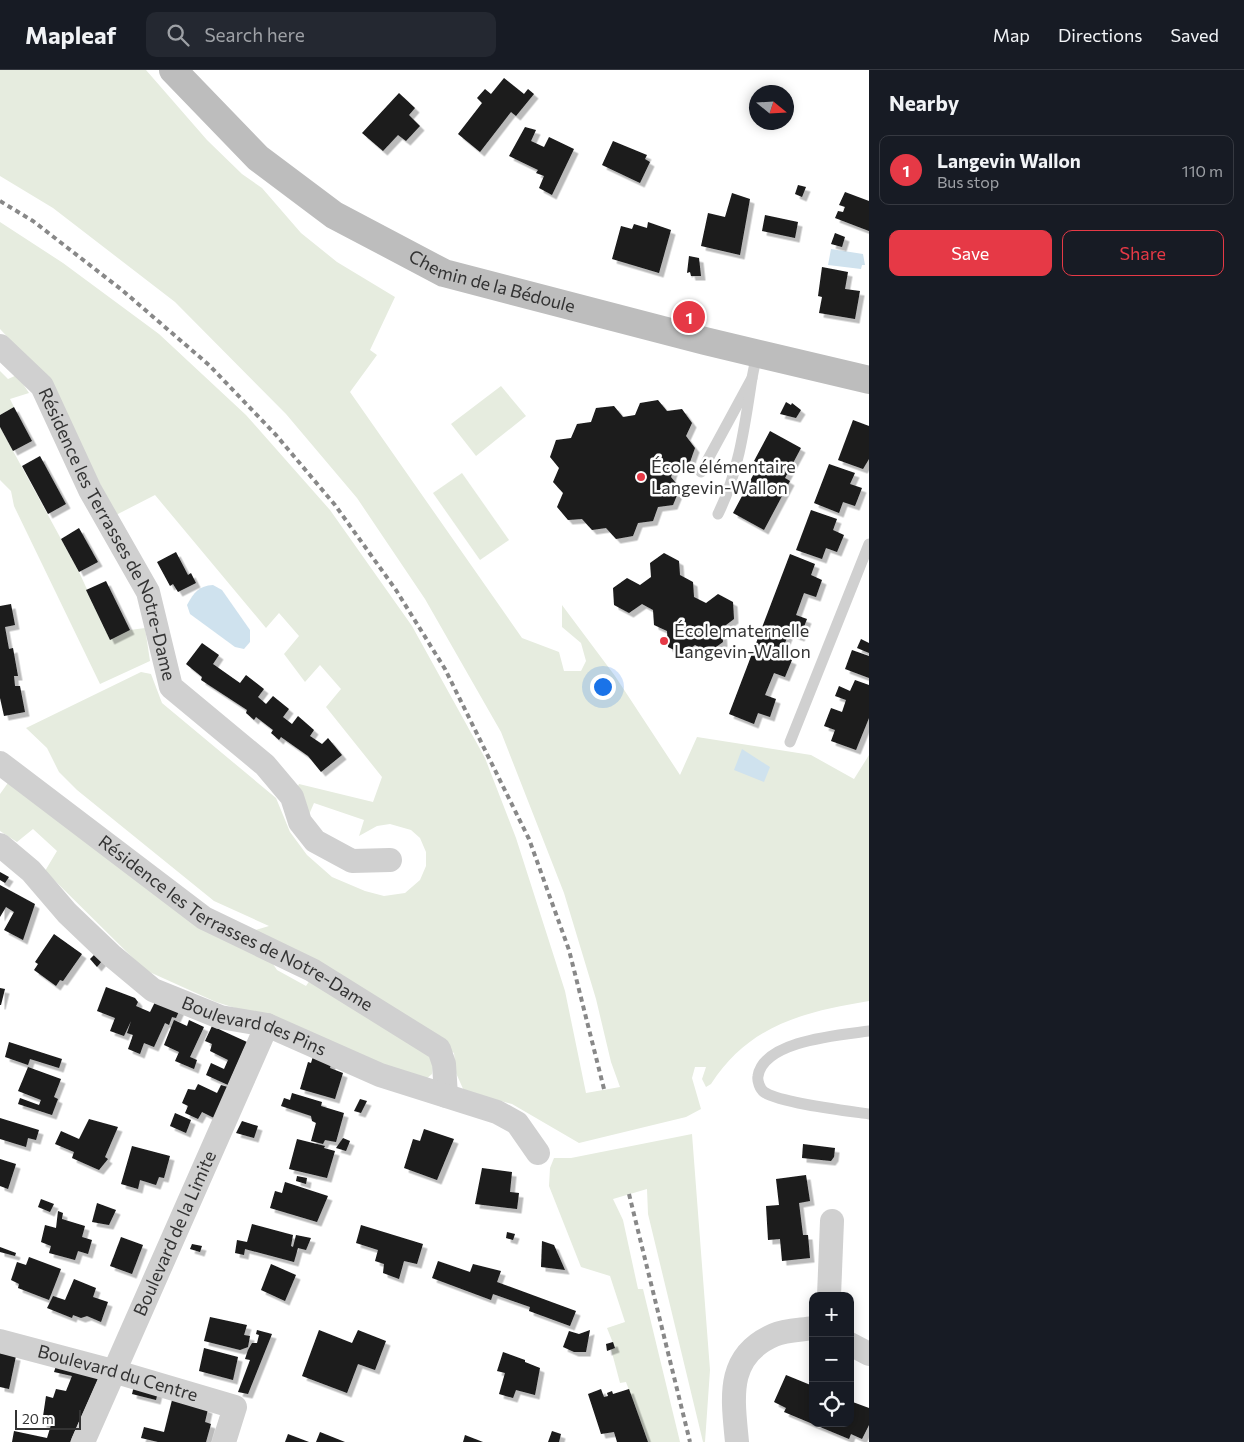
<!DOCTYPE html>
<meta charset="utf-8">
<style>
:root{--surface:#171b24;--page:#242831;--text:#f1f3f6;--muted:#9ea1a6;--line:#363941;--accent:#e63946}
body{margin:0;font-family:Commissioner,sans-serif;background:var(--page);color:var(--text)}
.controls{position:absolute;right:15px;bottom:15px;display:grid;overflow:hidden;border-radius:10px;box-shadow:0 2px 12px #0003}
.controls button{width:45px;height:45px;display:grid;place-items:center;padding:0;border:0;border-bottom:1px solid var(--line);background:var(--surface);color:var(--text);font:25px sans-serif}
.compass{position:absolute;left:749px;top:15px;width:45px;height:45px;border-radius:50%;background:var(--surface);box-shadow:0 2px 12px #0003;rotate:108deg}
.scale{position:absolute;left:15px;bottom:12px;width:66px;box-sizing:border-box;padding-left:5px;border:2px solid #333;border-top:0;font-size:14px;line-height:18px;white-space:nowrap;color:#333;-webkit-text-stroke:4px #fff;paint-order:stroke}
.you{position:absolute;left:602px;top:616px;width:18px;height:18px;margin:-12px;border:4px solid #fff;border-radius:50%;background:#1a73e8;box-shadow:0 0 0 8px #1a73e833}
.badge{display:grid;place-items:center;width:32px;height:32px;border-radius:50%;background:var(--accent);color:#fff;font-size:16px;font-weight:700}
.pin{position:absolute;translate:-50% -50%;border:2px solid #fff;box-shadow:0 1px 5px #0006}
.list{margin:0;padding:0;list-style:none}
h2{display:flex;justify-content:space-between;align-items:center;height:65px;margin:0;padding:0 20px;font-size:21px}
h2 small{font-size:16px;font-weight:400;color:var(--muted)}
.list li{display:grid;grid-template-columns:32px 1fr auto;gap:15px;align-items:center;box-sizing:border-box;height:70px;margin:0 10px 10px;padding:0 10px;border:1px solid var(--line);border-radius:10px}
.list b{display:block;font-size:19px;white-space:nowrap}
.list p{margin:0;font-size:16px;white-space:nowrap;color:var(--muted)}
.list em{font-size:16px;font-style:normal;color:var(--muted)}
.actions{display:flex;gap:10px;padding:15px 20px}
.actions a{flex:1;padding:11px 0;border:1px solid var(--accent);border-radius:10px;text-align:center;font-size:18px;color:var(--accent)}
.actions .main{background:var(--accent);color:#fff}
.icon{flex:none;width:28px;height:28px;fill:none;stroke:currentColor;stroke-width:2;stroke-linecap:round;stroke-linejoin:round}
.map{position:relative;flex:none;width:869px;height:1372px;overflow:hidden}
header{display:flex;align-items:center;gap:30px;box-sizing:border-box;height:70px;padding:0 25px;background:var(--surface);border-bottom:1px solid var(--line)}
header strong{font-size:24px}
nav{display:flex;gap:28px;margin-inline-start:auto;font-size:18px}
.search{width:350px;height:45px;background:var(--page);display:flex;align-items:center;gap:12px;box-sizing:border-box;padding:0 18px;border-radius:10px;color:var(--muted);font-size:19px}
main{display:flex}
aside{flex:1;background:var(--surface)}
.map>svg:first-child{display:block}
</style>
<header>
<strong>Mapleaf</strong>
<div class="search"><svg class="icon" aria-label="search" viewBox="0 0 24 24"><circle cx="10" cy="10" r="6"/><path d="M15 15l6 6"/></svg>Search here</div>
<nav><a>Map</a><a>Directions</a><a>Saved</a></nav>
</header>
<main>
<div class="map">
<svg width="869" height="1372" viewBox="0 0 869 1372">
<defs>
<filter id="shadow"><feDropShadow dx="4.5" dy="4.5" stdDeviation="0" flood-color="#0004"/></filter>
</defs>
<rect width="100%" height="100%" fill="#fff"/>
<g fill="#e6ecdf">
<path d="M0 0H146L207 70 242 104 262 118 301 163 337 192 395 227 370 280 377 285 350 322 522 568 559 582 564 601H581L586 591 581 573 562 557V535L615 606 680 705 697 667 811 685 854 709 869 685V931C803 942 749 955 711 1014L706 1017 702 1009 706 997H695L692 1008 701 1039 686 1047 579 1073 512 1034 464 1021 456 1003 454 983 373 929 252 861 269 856 214 831 77 720 59 702 47 678 26 658 141 602 151 604 162 633 276 728 290 762 307 785 332 807 365 821 384 826 405 823 420 810 426 796V782L420 768 411 760 390 754 377 756 359 766 364 750 314 733 308 747 297 718 299 714 373 732 382 707 326 637 341 619 320 595 305 612 284 584 299 566 279 543 266 558 155 425 116 445 46 308 0 259V152L63 193 159 264 246 345 330 440 412 556 485 688 516 768 565 921 586 1023 620 1017 611 992 596 929 564 823 501 662 425 529 357 428 286 344 175 232 53 138 0 106Z"/>
<path d="M0 301 8 309 17 305 29 323 10 329 14 337 0 345Z"/>
<path d="M501 316 526 346 476 386 451 354Z"/>
<path d="M0 357 79 502 110 569 130 560 145 558 150 591 100 614 14 436 11 421 0 410Z"/>
<path d="M462 403 509 470 480 490 433 423Z"/>
<path d="M10 710 267 885 277 900 306 916 310 910 428 980 433 993 432 1004 425 1010H413L283 953 216 932 145 900 45 801 57 781 33 759 17 772 0 761V724Z"/>
<path d="M692 1064 710 1300 705 1372H703L648 1144 647 1119 613 1129 623 1150 638 1219H643L680 1372H648L626 1312 620 1313 611 1279 615 1278 607 1258 625 1252 610 1206 581 1197 549 1116 550 1098 554 1088H571Z"/>
</g>
<g fill="#cfe2ee">
<path d="M831 179 863 184 865 195H862L861 199 828 195Z"/>
<path d="M213 515 222 520 250 560V572L244 579 235 577 190 544 187 535C194 522 199 516 213 515Z"/>
<path d="M742 679 770 697 764 712 734 700Z"/>
</g>
<g fill="#1a1a1a" filter="url(#shadow)">
<path d="M504 8 524 24 528 19 534 24 516 46 511 42 480 82 458 64 482 33 477 28 485 19 491 24Z"/>
<path d="M399 23 415 38 409 45 420 56 406 71 398 65 383 81 362 63Z"/>
<path d="M525 57 536 60 531 71 544 77 549 67 574 79 552 125 539 118 544 106 536 103 538 100 509 86Z"/>
<path d="M613 71 647 85 645 89 650 92 640 113 602 95Z"/>
<path d="M798 115 806 117 802 127 795 124Z"/>
<path d="M845 122 869 131V161L835 148 838 141 843 142 845 137 839 135Z"/>
<path d="M732 123 750 129 740 185 701 176 708 143 725 147Z"/>
<path d="M765 145 798 152 795 168 762 161Z"/>
<path d="M648 152 671 160 659 203 612 189 621 156 632 159 634 154 647 158Z"/>
<path d="M835 163 845 167 842 177 831 174Z"/>
<path d="M689 186 699 188 701 206H691L690 202 687 203Z"/>
<path d="M822 197 848 202 845 219 860 221 855 249 819 243 822 227 818 226Z"/>
<path d="M658 330 667 341 682 339 692 353 686 366 695 378 690 392 675 395 671 407 680 418 673 435 658 437 653 451 638 453 633 466 616 469 606 458 592 460 582 449 568 450 557 437 563 423 553 412 559 398 550 387 556 370 571 368 577 354 591 352 596 338 614 336 623 347 635 345 640 333Z"/>
<path d="M786 332 791 335 792 333 801 340 796 348 780 344Z"/>
<path d="M14 337 32 371 13 381 0 357V345Z"/>
<path d="M853 350 869 356V389L863 399 838 390Z"/>
<path d="M770 361 801 378 785 408 790 411 764 460 733 443 759 394 754 391Z"/>
<path d="M40 386 66 434 48 444 22 396Z"/>
<path d="M829 394 855 403 850 414 862 418 855 436 843 432 839 443 814 433Z"/>
<path d="M811 440 837 449 833 460 844 465 837 482 826 478 822 489 796 480Z"/>
<path d="M79 458 98 492 79 502 61 469Z"/>
<path d="M176 482 188 505 191 503 196 513 178 522 173 514 170 516 157 492Z"/>
<path d="M664 483 679 491 680 505 693 512 694 527 706 533 718 524 733 532 734 549 722 558 723 572 709 582 695 575 682 584 668 577 667 561 654 555 653 540 642 534 629 543 614 535 613 518 627 508 640 515 651 507 650 493Z"/>
<path d="M790 484 815 494 811 505 822 510 816 527 804 523 796 545 807 549 800 567 789 563 780 585 792 590 785 607 774 603 765 625 776 629 770 647 758 643 754 654 729 644Z"/>
<path d="M106 511 130 560 110 570 86 520Z"/>
<path d="M11 534 15 555 5 557 9 579 13 578 18 606H14L15 616H20L25 642 4 646 0 628V536Z"/>
<path d="M861 569 869 573V583L857 578Z"/>
<path d="M202 573 219 585 213 594 240 613 246 605 264 619 258 627 266 634 273 626 289 639 283 647 292 654 298 646 314 660 310 666 322 674 328 668 342 685 321 702 308 686 281 667 279 670 271 663 273 660 256 647 254 650 246 643 247 640 201 610 202 607 186 594Z"/>
<path d="M852 580 869 586V608L845 599Z"/>
<path d="M855 610 869 615V648L856 680 831 671 835 660 824 656 831 638 842 642 846 630 835 626 839 616 850 621Z"/>
<path d="M0 802 9 807 5 813 0 810Z"/>
<path d="M0 815 35 834 23 870 4 860 14 842 6 837 0 847Z"/>
<path d="M54 864 82 884 63 911 60 910 56 916 34 900 38 894 35 892Z"/>
<path d="M95 884 102 891 97 897 90 889Z"/>
<path d="M106 917 135 928 138 932 136 936 150 942 156 930 180 939 176 948 172 947 169 955 165 953 154 977 144 973 140 984 128 979 133 965 127 963 131 951 124 966 110 961 115 948 97 941Z"/>
<path d="M0 918 5 919 1 935H0Z"/>
<path d="M174 950 187 956 189 950 204 957 190 987 197 990 194 999 175 991 179 982 164 975Z"/>
<path d="M212 956 247 972 228 1015 206 1005 211 993 224 999 228 990 210 981 212 974 205 971Z"/>
<path d="M9 972 62 989 59 998 30 989 28 995 5 987Z"/>
<path d="M314 983 332 991 330 998 343 1003 335 1029 300 1019 308 992 311 993Z"/>
<path d="M28 997 61 1009 54 1027 58 1029 52 1045 18 1034 20 1028 39 1035 41 1030 18 1021Z"/>
<path d="M198 1014 217 1023 221 1015 228 1017 214 1048 202 1042 198 1049 185 1043 188 1036 182 1033 188 1019 195 1020Z"/>
<path d="M292 1023 322 1032 321 1036 344 1043 336 1072 325 1070 323 1074 311 1071 316 1053 312 1051 311 1046 281 1036 284 1028 290 1030Z"/>
<path d="M360 1029 367 1031 361 1043 354 1041Z"/>
<path d="M175 1043 191 1050 186 1063 170 1056Z"/>
<path d="M0 1048 39 1060 36 1070 28 1068 26 1077 0 1069Z"/>
<path d="M89 1049 118 1057 105 1087 108 1089 99 1100 72 1088 74 1082 55 1074 61 1061 79 1069Z"/>
<path d="M242 1051 258 1056 254 1068 236 1063Z"/>
<path d="M424 1059 454 1069 437 1110 404 1098 413 1069 420 1071Z"/>
<path d="M343 1068 350 1071 346 1081 336 1078Z"/>
<path d="M297 1069 325 1076 324 1078 335 1081 327 1108 289 1099Z"/>
<path d="M803 1074 835 1078 834 1087 831 1091 802 1088Z"/>
<path d="M132 1076 170 1086 164 1108 159 1107 156 1115 140 1110 138 1119 121 1114Z"/>
<path d="M0 1089 16 1094 8 1119 0 1116Z"/>
<path d="M482 1098 512 1102 510 1122 519 1123 517 1139 475 1134Z"/>
<path d="M806 1105 810 1131 799 1133 803 1165H808L810 1188 782 1191 780 1169 768 1170 766 1136 779 1135 776 1109Z"/>
<path d="M297 1106 307 1108 306 1114 296 1111Z"/>
<path d="M285 1112 328 1126 317 1152 270 1138 275 1121 282 1123Z"/>
<path d="M41 1129 54 1134 50 1142 38 1137Z"/>
<path d="M97 1133 116 1140 109 1155 92 1152Z"/>
<path d="M58 1141 63 1143 62 1149 85 1156 82 1167 92 1170 88 1184 78 1181 75 1190 49 1183 51 1176 41 1172 45 1155 56 1158Z"/>
<path d="M252 1154 293 1165 291 1176 293 1177 296 1165 311 1168 306 1180 298 1178 294 1192 245 1179 244 1185 235 1183 237 1170 247 1172Z"/>
<path d="M361 1155 423 1174 417 1194 404 1191 399 1209 383 1203 384 1194 375 1191 378 1180 356 1173Z"/>
<path d="M507 1162 515 1164 513 1170 506 1168Z"/>
<path d="M121 1167 143 1175 132 1204 110 1196Z"/>
<path d="M542 1171 554 1175 565 1200 541 1197Z"/>
<path d="M192 1174 202 1176 200 1182 190 1179Z"/>
<path d="M0 1177 16 1183 15 1186 0 1182Z"/>
<path d="M29 1187 61 1199 49 1230 18 1218 19 1214 11 1210 17 1192 26 1195Z"/>
<path d="M438 1191 470 1202 473 1194 501 1201 497 1212 576 1241 570 1256 529 1241 530 1237 493 1224 491 1230 432 1208Z"/>
<path d="M271 1194 296 1205 285 1231 261 1220Z"/>
<path d="M74 1209 96 1218 93 1227 108 1232 101 1252 87 1246 81 1248 73 1245 72 1248 47 1238 53 1226 65 1230Z"/>
<path d="M210 1247 247 1255 244 1265 250 1266 248 1277 240 1280 204 1271Z"/>
<path d="M257 1260 272 1264 248 1324 238 1322 250 1290 245 1289 248 1280 252 1273H257L259 1265 256 1264Z"/>
<path d="M319 1260 352 1273 358 1260 386 1271 375 1300 358 1294 347 1323 302 1306Z"/>
<path d="M590 1260 586 1282H574L563 1277 569 1261 579 1264Z"/>
<path d="M613 1272 615 1278 607 1281 606 1274Z"/>
<path d="M204 1278 238 1287 233 1310 199 1301Z"/>
<path d="M503 1282 525 1290V1292L540 1298 535 1325 516 1320 513 1328 499 1324 505 1303 497 1301Z"/>
<path d="M0 1283 16 1286 9 1319 0 1317Z"/>
<path d="M56 1296 99 1307 70 1372H12L14 1361 47 1368 51 1355 42 1353 46 1326 53 1328 56 1319 66 1321 72 1306 54 1302Z"/>
<path d="M786 1305 813 1316V1353H850V1331L869 1338V1355L862 1369 851 1364 849 1369 784 1342 786 1338 774 1332Z"/>
<path d="M134 1316 158 1322 156 1330 132 1324Z"/>
<path d="M601 1319 604 1327 608 1326 607 1323 612 1321 613 1324 629 1319 648 1372H617L614 1362 601 1364 588 1324Z"/>
<path d="M173 1326 208 1339 205 1352 211 1354 206 1372H158L141 1368 144 1357 164 1362Z"/>
<path d="M552 1361 561 1364 559 1372H548Z"/>
<path d="M320 1362 345 1372H316Z"/>
<path d="M288 1364 309 1372H285Z"/>
<path d="M465 1365 483 1372H463Z"/>
</g>
<g fill="none" stroke-linecap="round" stroke-linejoin="round">
<g stroke="#d0d0d0" stroke-width="11">
<path d="M701 402 752 308 757 283"/>
<path d="M718 444C739 402 745 354 752 308"/>
<path d="M790 672 869 474"/>
<path d="M869 961C841 965 764 970 758 1006 757 1011 760 1019 764 1022 779 1033 848 1041 869 1044"/>
</g>
<g stroke="#d0d0d0" stroke-width="24">
<path id="s1" d="M0 276 42 316 90 420 148 522 171 617 265 695 292 727 300 752 315 771 352 791 390 790"/>
<path id="s2" d="M0 693 204 848 312 900 439 979 444 994 446 1026"/>
<path id="s3" d="M0 775 31 801 67 843 111 885 153 920 220 947 267 955 380 1005 497 1042 517 1053 538 1083"/>
<path d="M829 1226 832 1151"/>
<path id="s4" d="M0 1271 113 1301 235 1337 224 1372"/>
<path d="M850 1274 869 1284"/>
<path id="s5" d="M83 1372 267 955"/>
<path d="M737 1372C733 1329 725 1286 774 1265 785 1260 801 1260 813 1258"/>
</g>
<path stroke="#bdbdbd" stroke-width="28" id="s6" d="M173 0 258 88 334 145 444 203 705 271 869 310"/>
<g stroke="#888" stroke-width="4" stroke-dasharray="5 4" stroke-linecap="butt">
<path d="M0 131 33 151 122 220 209 295 276 365 335 435 396 520 445 599 529 769 569 880 604 1019"/>
<path d="M629 1124 690 1372"/>
</g>
</g>
<g fill="#e63946" stroke="#fff" stroke-width="2">
<circle cx="641" cy="407" r="5"/>
<circle cx="664" cy="571" r="5"/>
</g>
<g text-anchor="middle" stroke-width="5" stroke-linejoin="round" paint-order="stroke">
<g font-size="18" fill="#333" stroke="#fff">
<text dy="6" stroke="none"><textPath href="#s6" startOffset="390">Chemin de la Bédoule</textPath></text>
<text dy="6" stroke="none"><textPath href="#s1" startOffset="221">Résidence les Terrasses de Notre-Dame</textPath></text>
<text dy="6" stroke="none"><textPath href="#s2" startOffset="286">Résidence les Terrasses de Notre-Dame</textPath></text>
<text dy="6" stroke="none"><textPath href="#s3" startOffset="319">Boulevard des Pins</textPath></text>
<text dy="6" stroke="none"><textPath href="#s5" startOffset="228">Boulevard de la Limite</textPath></text>
<text dy="6" stroke="none"><textPath href="#s4" startOffset="122">Boulevard du Centre</textPath></text>
</g>
<g font-size="18" fill="#333" stroke="#fff" text-anchor="start">
<text x="651" y="403">École élémentaire<tspan x="651" dy="21">Langevin-Wallon</tspan></text>
<text x="674" y="567">École maternelle<tspan x="674" dy="21">Langevin-Wallon</tspan></text>
</g>
</g>
</svg>
<div class="controls">
<button>+</button>
<button>−</button>
<button><svg class="icon" aria-label="locate" viewBox="0 0 24 24"><circle cx="12" cy="12" r="6"/><path d="M12 2v4M12 18v4M2 12h4M18 12h4"/></svg></button>
</div>
<svg class="compass" viewBox="-18 -18 36 36"><path d="M0-13l5 13h-10z" fill="#e53935"/><path d="M0 13l5-13h-10z" fill="#9ea1a6"/></svg>
<div class="scale">20 m</div>
<div class="you"></div>
<div class="pin badge" style="left:689px;top:247px">1</div>
</div>
<aside>
<h2>Nearby<small></small></h2>
<ul class="list">
<li><span class="badge">1</span><div><b>Langevin Wallon</b><p>Bus stop</p></div><em>110 m</em></li>
</ul>
<div class="actions"><a class="main">Save</a><a>Share</a></div>
</aside>
</main>
